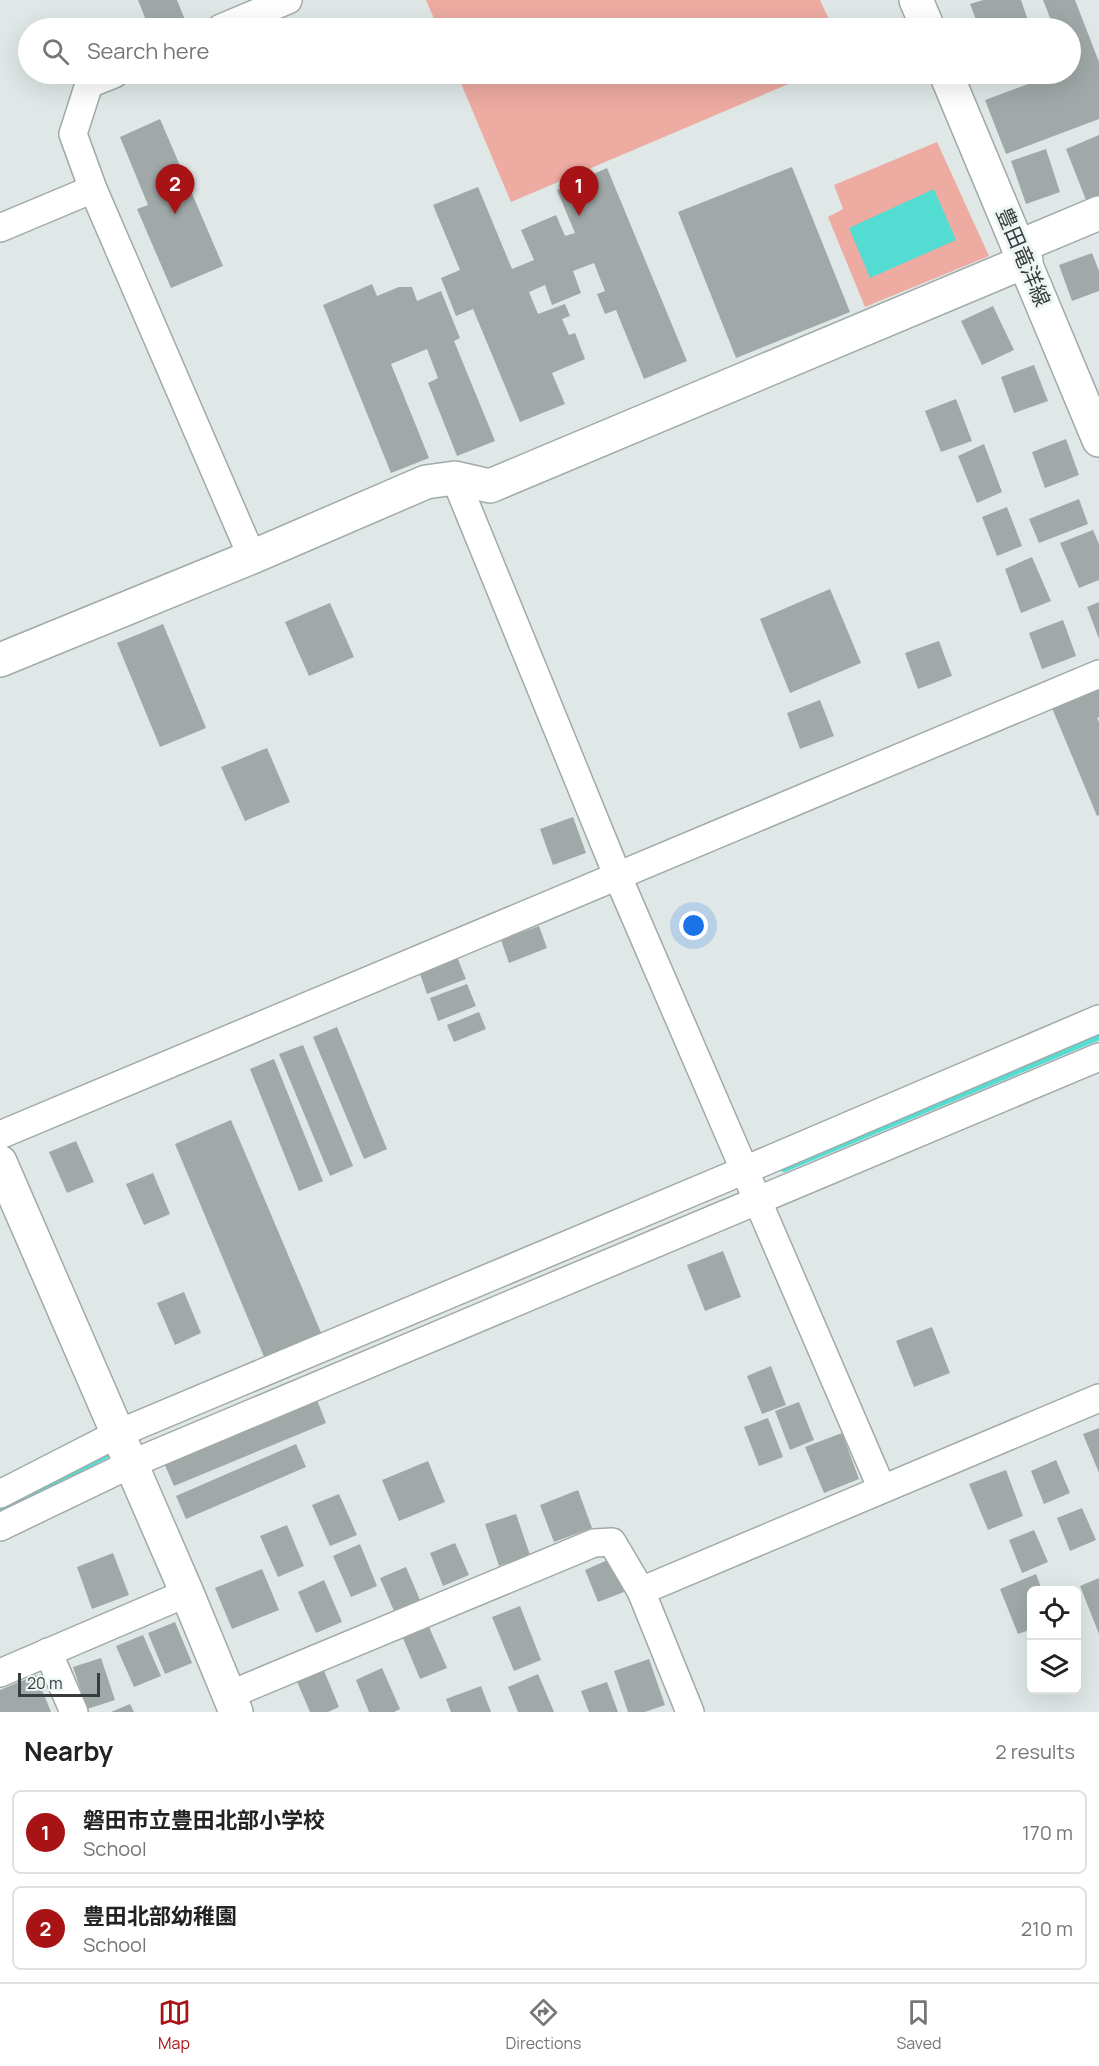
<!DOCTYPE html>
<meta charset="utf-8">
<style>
:root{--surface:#fff;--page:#f2f2f2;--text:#222;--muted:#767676;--line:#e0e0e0;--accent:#a81316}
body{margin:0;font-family:Manrope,"Noto Sans JP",sans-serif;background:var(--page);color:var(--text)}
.controls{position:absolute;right:18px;bottom:18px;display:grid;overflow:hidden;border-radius:9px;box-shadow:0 6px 24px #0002}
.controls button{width:54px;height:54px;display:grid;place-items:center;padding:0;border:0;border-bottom:2px solid var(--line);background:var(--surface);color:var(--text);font:30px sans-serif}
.scale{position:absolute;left:18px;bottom:15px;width:82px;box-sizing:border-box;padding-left:6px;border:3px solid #393c3c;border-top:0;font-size:16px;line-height:21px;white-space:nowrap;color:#393c3c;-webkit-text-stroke:4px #ecf6f4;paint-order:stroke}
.you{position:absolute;left:694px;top:926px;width:21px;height:21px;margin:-15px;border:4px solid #fff;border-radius:50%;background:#1a73e8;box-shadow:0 0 0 9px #1a73e833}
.badge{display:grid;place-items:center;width:39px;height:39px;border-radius:50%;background:var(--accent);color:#fff;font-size:20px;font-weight:700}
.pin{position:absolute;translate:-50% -50px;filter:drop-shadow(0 2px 3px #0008)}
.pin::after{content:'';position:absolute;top:32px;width:21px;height:18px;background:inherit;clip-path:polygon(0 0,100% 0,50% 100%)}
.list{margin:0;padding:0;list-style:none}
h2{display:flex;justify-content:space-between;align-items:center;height:78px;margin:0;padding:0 24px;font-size:26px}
h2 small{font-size:20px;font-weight:400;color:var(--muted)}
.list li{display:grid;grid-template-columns:39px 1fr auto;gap:18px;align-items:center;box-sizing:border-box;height:84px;margin:0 12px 12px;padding:0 12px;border:2px solid var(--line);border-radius:9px}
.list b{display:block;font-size:22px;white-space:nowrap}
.list p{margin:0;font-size:20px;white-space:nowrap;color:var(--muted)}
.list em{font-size:20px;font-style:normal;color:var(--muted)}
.icon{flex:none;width:33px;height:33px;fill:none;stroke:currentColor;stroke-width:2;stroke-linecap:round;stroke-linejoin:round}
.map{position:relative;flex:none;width:1099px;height:1712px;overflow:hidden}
.search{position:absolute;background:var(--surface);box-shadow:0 6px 24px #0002;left:18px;right:18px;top:18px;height:66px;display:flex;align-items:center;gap:15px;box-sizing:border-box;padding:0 21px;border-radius:33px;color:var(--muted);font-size:22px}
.sheet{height:270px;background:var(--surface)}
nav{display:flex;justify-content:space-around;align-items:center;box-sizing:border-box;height:84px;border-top:2px solid var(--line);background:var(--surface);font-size:16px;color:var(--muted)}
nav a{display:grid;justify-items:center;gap:3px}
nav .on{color:var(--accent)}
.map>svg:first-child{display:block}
</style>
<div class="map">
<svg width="1099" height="1712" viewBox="0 0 1099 1712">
<rect width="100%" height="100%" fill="#dfe8e7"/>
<g fill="#edaba2">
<path d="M426 0H820L833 28H438Z"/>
<path d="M457 74H812L511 202Z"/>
<path d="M937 142 989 256 865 307 828 217 843 209 834 185Z"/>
</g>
<path fill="#53ddd2" d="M934 189 956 240 870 278 849 228Z"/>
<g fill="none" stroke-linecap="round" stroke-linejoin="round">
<g stroke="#53ddd2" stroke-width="8">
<path d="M784 1168 1099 1036"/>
<path d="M0 1509 117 1449"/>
</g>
</g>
<g fill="#a0a9a8">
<path d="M138 0H177L187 25 178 28H149Z"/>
<path d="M983 0H1021L1029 23 1014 28H979L970 4Z"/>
<path d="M1043 0H1075L1099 62V119L1006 154 985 100 1055 74H1070V28H1054Z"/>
<path d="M160 119 223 266 171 288 137 209 148 205 120 137Z"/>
<path d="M1099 135V195L1086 200 1066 149Z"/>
<path d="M1046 149 1060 192 1026 204 1011 161Z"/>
<path d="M792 167 850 312 736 358 678 212Z"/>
<path d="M607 168 687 361 644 379 616 310 605 314 597 294 605 291 594 263 573 271 581 293 552 305 545 285 529 292 538 314 565 304 570 316 562 319 569 335 575 333 585 359 552 373 565 404 520 422 473 309 456 316 441 278 460 270 433 205 478 187 512 269 534 260 521 230 556 215 565 236 575 233 557 190Z"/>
<path d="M1092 253 1099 271V291L1072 301 1059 265Z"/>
<path d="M372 284 377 296 399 287H412L417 301 441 291 460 338 454 341 495 441 457 456 428 383 438 378 427 349 391 364 429 458 391 473 323 305Z"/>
<path d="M993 306 1014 350 982 365 961 321Z"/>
<path d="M1034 365 1048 401 1014 413 1001 377Z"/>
<path d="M956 399 972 441 941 452 925 411Z"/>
<path d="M1066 439 1079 475 1045 488 1032 452Z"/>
<path d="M984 444 1002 492 977 503 958 456Z"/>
<path d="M1079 499 1088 524 1039 543 1029 519Z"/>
<path d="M1007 507 1022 546 997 556 982 517Z"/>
<path d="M1093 530 1099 544V580L1079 588 1060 543Z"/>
<path d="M1032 557 1051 601 1021 613 1005 569Z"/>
<path d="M830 589 861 663 790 693 760 619Z"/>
<path d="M1099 602V639L1087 607Z"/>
<path d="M330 603 354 657 309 676 285 622Z"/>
<path d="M1063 620 1076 656 1042 669 1029 633Z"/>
<path d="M163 624 206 728 160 747 117 643Z"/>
<path d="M939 641 952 676 918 689 905 653Z"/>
<path d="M1099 688V717L1097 718 1099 722V815L1097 816 1052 708Z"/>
<path d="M820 700 834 736 800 749 787 713Z"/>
<path d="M267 748 290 802 245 821 221 767Z"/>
<path d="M573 817 586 853 553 865 540 829Z"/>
<path d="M539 926 547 948 509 963 501 940Z"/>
<path d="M457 957 466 979 427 994 419 971Z"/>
<path d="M467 984 476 1006 438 1021 430 998Z"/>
<path d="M479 1012 486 1029 454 1042 447 1025Z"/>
<path d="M337 1027 387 1149 364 1159 313 1037Z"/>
<path d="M303 1045 353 1166 330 1176 279 1054Z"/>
<path d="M274 1059 323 1181 299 1191 250 1069Z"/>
<path d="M231 1120 322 1335 265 1359 175 1144Z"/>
<path d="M76 1141 94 1182 67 1193 49 1152Z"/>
<path d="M153 1173 170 1214 144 1225 126 1184Z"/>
<path d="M723 1251 741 1297 705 1311 687 1265Z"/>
<path d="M184 1292 201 1333 175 1345 157 1303Z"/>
<path d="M932 1327 950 1373 914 1387 896 1341Z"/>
<path d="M771 1366 786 1405 762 1414 747 1376Z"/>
<path d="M317 1400 326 1423 174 1486 164 1463Z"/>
<path d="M799 1402 814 1440 790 1450 775 1411Z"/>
<path d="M768 1418 783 1457 759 1466 744 1427Z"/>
<path d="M1099 1428V1473L1083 1434Z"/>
<path d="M842 1433 859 1479 824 1493 805 1447Z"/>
<path d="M296 1444 306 1467 186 1519 176 1496Z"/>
<path d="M1056 1460 1070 1493 1044 1504 1031 1471Z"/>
<path d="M428 1461 445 1502 399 1521 382 1480Z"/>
<path d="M1006 1470 1023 1516 988 1530 969 1484Z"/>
<path d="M578 1490 592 1528 554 1542 540 1505Z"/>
<path d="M339 1494 357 1535 330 1546 312 1505Z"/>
<path d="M1082 1508 1096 1540 1070 1551 1057 1518Z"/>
<path d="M516 1514 530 1555 499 1566 485 1524Z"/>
<path d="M287 1525 304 1566 278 1577 260 1536Z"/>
<path d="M1034 1530 1048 1562 1022 1573 1009 1540Z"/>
<path d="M455 1543 469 1575 443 1586 430 1553Z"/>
<path d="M360 1544 377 1586 351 1597 333 1556Z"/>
<path d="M113 1553 129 1595 92 1609 77 1567Z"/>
<path d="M610 1559 624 1592 598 1602 585 1570Z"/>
<path d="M406 1567 420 1600 394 1611 380 1578Z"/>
<path d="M262 1569 279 1610 232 1629 215 1588Z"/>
<path d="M1036 1574 1042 1590H1032V1629L1018 1634 1000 1589Z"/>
<path d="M1099 1578V1634L1080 1586Z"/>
<path d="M324 1580 342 1622 316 1633 298 1592Z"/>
<path d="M520 1606 541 1660 514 1671 492 1617Z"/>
<path d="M175 1622 192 1663 165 1674 148 1633Z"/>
<path d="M429 1627 447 1668 420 1679 403 1638Z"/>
<path d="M143 1635 161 1676 134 1687 116 1646Z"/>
<path d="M101 1658 115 1700 87 1709 73 1667Z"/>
<path d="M649 1659 665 1705 645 1712H628L614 1671Z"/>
<path d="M322 1666 339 1707 328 1712H310L295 1677Z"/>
<path d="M382 1668 400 1709 394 1712H369L356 1680Z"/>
<path d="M538 1674 554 1712H518L508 1687Z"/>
<path d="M36 1675 51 1712H0V1690Z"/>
<path d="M607 1682 618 1712H589L581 1691Z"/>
<path d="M481 1686 491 1712H451L446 1699Z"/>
<path d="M130 1704 134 1712H111Z"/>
</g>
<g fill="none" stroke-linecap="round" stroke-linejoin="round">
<g stroke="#a1aaa9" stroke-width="30">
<g id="minor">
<path d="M221 28 288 0"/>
<path d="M114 74 89 84 73 134 93 189 252 557"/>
<path d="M0 228 93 189"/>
<path d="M455 478 618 877 882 1489"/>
<path d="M0 1135 1099 674"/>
<path d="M0 1494 117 1434 745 1170 1099 1019"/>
<path d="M0 1527 131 1464 1099 1057"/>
<path d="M641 1591 1099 1398"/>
<path d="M48 1652 74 1712"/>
<path d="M0 1673 187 1593"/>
<path d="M229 1695 594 1543 612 1542 641 1591 690 1712"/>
</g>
</g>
<g stroke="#a1aaa9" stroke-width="36">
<g id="tertiary">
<path d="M1018 247 1099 213"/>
<path d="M0 660 252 557 426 482 455 478 490 486 1026 261"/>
<path d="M0 1162 187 1593 236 1712"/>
</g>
</g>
<g stroke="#a1aaa9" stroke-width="36">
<g id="secondary">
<path d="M916 0 928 28"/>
<path d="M946 74 1099 440"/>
</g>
</g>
<use href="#minor" stroke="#fff" stroke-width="27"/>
<use href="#tertiary" stroke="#fff" stroke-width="33"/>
<use href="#secondary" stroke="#fff" stroke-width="33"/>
</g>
<g text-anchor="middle" stroke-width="6" stroke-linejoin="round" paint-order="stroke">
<g font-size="21" fill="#393c3c" stroke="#ecf6f4">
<text transform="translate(1023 257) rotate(67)" y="7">豊田竜洋線</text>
</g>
</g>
</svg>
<div class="controls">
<button><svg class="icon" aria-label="locate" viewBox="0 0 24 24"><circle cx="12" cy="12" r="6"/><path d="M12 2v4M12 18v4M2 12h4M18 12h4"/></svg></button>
<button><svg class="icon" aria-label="layers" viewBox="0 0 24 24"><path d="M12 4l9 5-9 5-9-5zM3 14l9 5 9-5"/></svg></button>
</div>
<div class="scale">20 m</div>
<div class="you"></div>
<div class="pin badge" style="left:579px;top:216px">1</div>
<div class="pin badge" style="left:175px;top:214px">2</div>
<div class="search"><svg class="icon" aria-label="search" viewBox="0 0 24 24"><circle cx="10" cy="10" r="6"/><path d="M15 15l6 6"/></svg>Search here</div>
</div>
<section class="sheet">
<h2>Nearby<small>2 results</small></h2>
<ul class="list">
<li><span class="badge">1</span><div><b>磐田市立豊田北部小学校</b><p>School</p></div><em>170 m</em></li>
<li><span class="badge">2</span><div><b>豊田北部幼稚園</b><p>School</p></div><em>210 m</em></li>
</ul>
</section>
<nav>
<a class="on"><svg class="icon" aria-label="map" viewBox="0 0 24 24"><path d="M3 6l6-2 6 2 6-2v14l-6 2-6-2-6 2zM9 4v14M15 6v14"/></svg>Map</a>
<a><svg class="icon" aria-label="directions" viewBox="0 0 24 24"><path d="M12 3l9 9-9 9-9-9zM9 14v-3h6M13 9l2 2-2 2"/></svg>Directions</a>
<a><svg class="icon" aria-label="saved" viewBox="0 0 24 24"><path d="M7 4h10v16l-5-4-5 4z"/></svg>Saved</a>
</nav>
